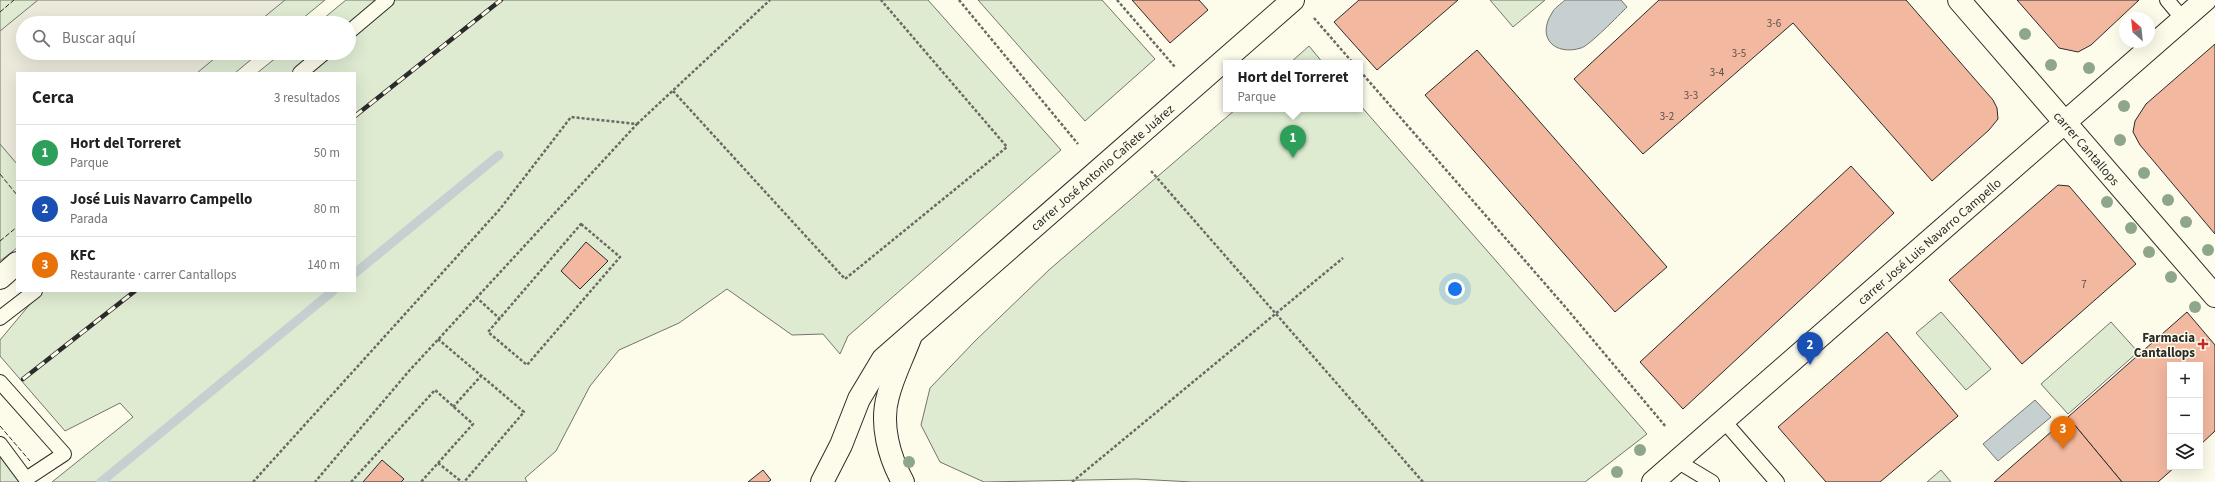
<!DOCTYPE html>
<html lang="es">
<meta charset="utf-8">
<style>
:root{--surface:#fff;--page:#f2f2f2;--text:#202124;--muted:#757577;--line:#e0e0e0;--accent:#0f766e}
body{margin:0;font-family:"Source Sans 3",sans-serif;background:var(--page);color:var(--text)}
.controls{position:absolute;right:12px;bottom:12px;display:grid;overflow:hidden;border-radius:0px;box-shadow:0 4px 16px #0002}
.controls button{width:36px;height:36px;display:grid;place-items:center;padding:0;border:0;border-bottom:1px solid var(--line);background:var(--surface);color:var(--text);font:20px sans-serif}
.compass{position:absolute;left:2119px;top:12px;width:36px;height:36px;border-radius:50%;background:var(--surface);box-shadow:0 4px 16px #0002;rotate:333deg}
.you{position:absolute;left:1455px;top:289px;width:14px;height:14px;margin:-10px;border:3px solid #fff;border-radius:50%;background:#1a73e8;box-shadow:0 0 0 6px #1a73e833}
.badge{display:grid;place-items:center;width:26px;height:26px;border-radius:50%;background:var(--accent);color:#fff;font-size:13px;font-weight:700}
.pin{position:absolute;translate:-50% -33px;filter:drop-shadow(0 1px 2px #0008)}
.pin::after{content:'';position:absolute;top:21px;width:14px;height:12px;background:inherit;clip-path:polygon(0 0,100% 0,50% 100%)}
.popup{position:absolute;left:1223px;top:60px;width:140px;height:52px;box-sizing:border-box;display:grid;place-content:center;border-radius:0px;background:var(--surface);filter:drop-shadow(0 1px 3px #0005);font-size:13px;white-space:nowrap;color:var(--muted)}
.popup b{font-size:15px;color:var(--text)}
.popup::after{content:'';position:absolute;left:50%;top:100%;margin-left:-8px;border:8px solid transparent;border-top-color:var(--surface)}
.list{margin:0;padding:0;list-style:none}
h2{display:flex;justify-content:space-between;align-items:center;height:52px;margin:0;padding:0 16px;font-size:17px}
h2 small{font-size:13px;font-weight:400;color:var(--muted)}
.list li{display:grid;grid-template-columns:26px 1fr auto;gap:12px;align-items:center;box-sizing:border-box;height:56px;padding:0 16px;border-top:1px solid var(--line)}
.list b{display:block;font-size:15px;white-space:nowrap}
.list p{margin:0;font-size:13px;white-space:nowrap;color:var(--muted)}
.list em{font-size:13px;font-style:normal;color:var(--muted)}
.icon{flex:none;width:22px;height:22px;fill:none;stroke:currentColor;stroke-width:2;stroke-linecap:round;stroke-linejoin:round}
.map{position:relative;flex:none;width:2215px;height:482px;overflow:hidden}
.search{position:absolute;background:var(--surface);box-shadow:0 4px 16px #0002;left:16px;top:16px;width:340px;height:44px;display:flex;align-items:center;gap:10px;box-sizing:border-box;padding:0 14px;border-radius:22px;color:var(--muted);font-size:15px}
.panel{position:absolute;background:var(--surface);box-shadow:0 4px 16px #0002;left:16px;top:72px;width:340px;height:220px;border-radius:0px}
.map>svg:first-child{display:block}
</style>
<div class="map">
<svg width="2215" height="482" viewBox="0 0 2215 482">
<rect width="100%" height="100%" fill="#fdfbea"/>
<g fill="#deebd1" stroke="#74746e">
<path d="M0 0H325L297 23H23V53H259L235 73H17V248L0 261Z"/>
<path d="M346 0H928L1061 150 848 336 840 354 823 334 792 335 727 289 679 323 619 350 590 386 556 451 525 478 527 482H52L133 417 120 403 65 431 0 356V340L41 291H355V73H257L282 53H349V23H318Z"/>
<path d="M978 0H1102L1155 59 1085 121Z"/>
<path d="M1490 0H1545L1513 27Z"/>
<path d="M1309 46 1323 63H1290Z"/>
<path d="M1360 105 1647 434 1585 482H1193L1136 479 984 482 940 462 921 425 930 388 975 341 1050 269 1236 109H1360Z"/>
<path d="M1941 312 1991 369 1966 390 1916 333Z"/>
<path d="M2111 322 2138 352 2068 414 2041 384Z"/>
<path d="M0 452 24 482H0Z"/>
<path d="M1941 470 1951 482H1927Z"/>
</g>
<path fill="#eceadb" stroke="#74746e" d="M38 0H285L257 23H23V53H221L197 73H17V164L0 144V31Z"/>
<g fill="#c7d0d0" stroke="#74746e">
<path d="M1565 0H1621L1627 7C1619 15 1589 46 1581 48 1555 56 1536 38 1552 13 1554 8 1561 4 1565 0Z"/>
<path d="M2035 400 2051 417 1998 461 1983 444Z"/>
</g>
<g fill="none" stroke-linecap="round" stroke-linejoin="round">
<g stroke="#c7d0d0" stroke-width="9">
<path d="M355 273 499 155"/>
<path d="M101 482 333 291"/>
</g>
</g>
<g fill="#f2b8a0" stroke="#2b2b2b">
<path d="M1132 0H1199L1208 10 1170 43Z"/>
<path d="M1359 0H1458L1377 70 1334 22Z"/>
<path d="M1659 0H1906L1993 100 1997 108 1998 119 1989 130 1932 181 1793 23 1643 154 1574 79Z"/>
<path d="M2017 0H2139L2091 45 2078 52 2059 48Z"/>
<path d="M2215 44V234L2140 145 2133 132 2135 121 2146 104Z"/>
<path d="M1477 50 1667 267 1615 312 1425 95Z"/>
<path d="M1851 166 1894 213 1683 409 1640 362Z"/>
<path d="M2058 185 2069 186 2136 264 2022 364 1949 280Z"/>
<path d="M586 242 608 261 580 289 561 271Z"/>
<path d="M2187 312 2215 345V431L2200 445V365H2170V467H2175L2158 482H2122L2068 417Z"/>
<path d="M1887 332 1958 416 1880 482H1826L1778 427Z"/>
<path d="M2068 417 2122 482H1994Z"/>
<path d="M382 460 404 479 401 482H363Z"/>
<path d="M763 470 771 480 768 482H748Z"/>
</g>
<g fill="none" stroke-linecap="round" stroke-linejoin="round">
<g stroke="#2b2b2b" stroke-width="16">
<g id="service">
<path d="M2167 0 2183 19"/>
<path d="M349 32 387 0"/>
<path d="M300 73 324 53"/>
<path d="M0 318 35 291"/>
<path d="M0 382 64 454 26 479 0 444"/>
<path d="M1723 420 1777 482"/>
<path d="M1677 461 1712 482"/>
</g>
</g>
<g stroke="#2b2b2b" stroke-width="24">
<g id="minor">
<path d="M1959 0 2215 296"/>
<path d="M0 278 17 263"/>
<path d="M822 482 841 445 859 399 883 359 1293 0"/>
<path d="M903 482C889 457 880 424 888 396 893 376 903 357 910 338"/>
<path d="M1653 482 2205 0"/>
</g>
</g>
<g stroke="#6a6964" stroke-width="2.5" stroke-dasharray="3 2" stroke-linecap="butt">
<path d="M959 0 1078 144"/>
<path d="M1117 0 1175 67"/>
<path d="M1314 18 1353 63"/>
<path d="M1360 71 1567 309 1666 427"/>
<path d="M673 91 845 279 1007 147 881 0"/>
<path d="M637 124 770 0"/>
<path d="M1151 171 1423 482"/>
<path d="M581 224 620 257 527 365 488 332Z"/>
<path d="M476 297 500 319"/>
<path d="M438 339 524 412 464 482"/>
<path d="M453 407 481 376"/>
<path d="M438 463 462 482"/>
<path d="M253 482 500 209 571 117 637 124 409 371 315 482"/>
<path d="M351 482 435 390 473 424 421 482"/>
<path d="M1072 482 1343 258"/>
</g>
<use href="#service" stroke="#fdfbea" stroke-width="14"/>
<use href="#minor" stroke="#fdfbea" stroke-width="22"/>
<g stroke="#2b2b2b" stroke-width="4.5">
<g id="rail">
<path d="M355 116 501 0"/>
<path d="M23 379 135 291"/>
</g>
</g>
<use href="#rail" stroke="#fdfbea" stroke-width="3" stroke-dasharray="9" stroke-linecap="butt"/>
<g stroke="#2b2b2b" stroke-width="1" stroke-dasharray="5 2" stroke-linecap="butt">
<path d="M0 12 14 0"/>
<path d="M0 174 17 195"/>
<path d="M0 241 17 227"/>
<path d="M0 426 30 461"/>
</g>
</g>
<g fill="#8ea78a">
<circle cx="2025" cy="34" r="6"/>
<circle cx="2051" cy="65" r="6"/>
<circle cx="2089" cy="68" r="6"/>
<circle cx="2124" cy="106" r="6"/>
<circle cx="2120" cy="140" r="6"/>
<circle cx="2144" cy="173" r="6"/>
<circle cx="2168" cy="200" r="6"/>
<circle cx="2107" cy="202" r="6"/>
<circle cx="2186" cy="222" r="6"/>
<circle cx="2131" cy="228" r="6"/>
<circle cx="2208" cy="250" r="6"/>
<circle cx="2149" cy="252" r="6"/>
<circle cx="2171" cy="277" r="6"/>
<circle cx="2195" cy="307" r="6"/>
<circle cx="1640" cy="450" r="6"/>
<circle cx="909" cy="462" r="6"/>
<circle cx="1617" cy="472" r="6"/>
</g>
<path fill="#c62828" stroke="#fdfbea" stroke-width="1.5" d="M2201 338h4v4h4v4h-4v4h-4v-4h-4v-4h4z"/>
<g text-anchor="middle" stroke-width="3" stroke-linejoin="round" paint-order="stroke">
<g font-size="11" fill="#5d4e48">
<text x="1774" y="27">3-6</text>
<text x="1739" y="57">3-5</text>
<text x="1717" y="76">3-4</text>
<text x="1691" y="99">3-3</text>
<text x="1667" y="120">3-2</text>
<text x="2084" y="288">7</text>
</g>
<g font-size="13" fill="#2b2b2b" stroke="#fdfbea">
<text transform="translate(2087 148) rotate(49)" y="5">carrer Cantallops</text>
<text transform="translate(1102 167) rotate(-41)" y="5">carrer José Antonio Cañete Juárez</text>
<text transform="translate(1929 241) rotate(-41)" y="5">carrer José Luis Navarro Campello</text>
</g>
<g font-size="13" font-weight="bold" fill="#2b2b2b" stroke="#fdfbea" text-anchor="end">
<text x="2195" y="342">Farmacia<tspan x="2195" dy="15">Cantallops</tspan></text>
</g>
</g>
</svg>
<div class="controls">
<button>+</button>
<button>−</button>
<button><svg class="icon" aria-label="layers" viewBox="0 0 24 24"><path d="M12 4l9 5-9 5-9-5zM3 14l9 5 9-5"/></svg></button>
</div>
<svg class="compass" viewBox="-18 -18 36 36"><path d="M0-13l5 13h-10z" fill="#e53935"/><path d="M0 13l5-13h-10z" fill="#757577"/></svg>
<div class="you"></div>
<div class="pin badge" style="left:1293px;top:158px;background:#2e9e5b">1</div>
<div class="popup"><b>Hort del Torreret</b>Parque</div>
<div class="pin badge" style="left:1810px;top:365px;background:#1a4fb4">2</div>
<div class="pin badge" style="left:2063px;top:449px;background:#e8710a">3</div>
<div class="search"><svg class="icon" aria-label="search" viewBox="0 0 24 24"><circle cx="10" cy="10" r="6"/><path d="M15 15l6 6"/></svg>Buscar aquí</div>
<section class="panel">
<h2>Cerca<small>3 resultados</small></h2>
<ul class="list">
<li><span class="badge" style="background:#2e9e5b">1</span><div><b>Hort del Torreret</b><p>Parque</p></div><em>50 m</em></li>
<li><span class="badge" style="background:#1a4fb4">2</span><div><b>José Luis Navarro Campello</b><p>Parada</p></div><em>80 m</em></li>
<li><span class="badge" style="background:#e8710a">3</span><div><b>KFC</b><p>Restaurante · carrer Cantallops</p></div><em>140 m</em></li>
</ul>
</section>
</div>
